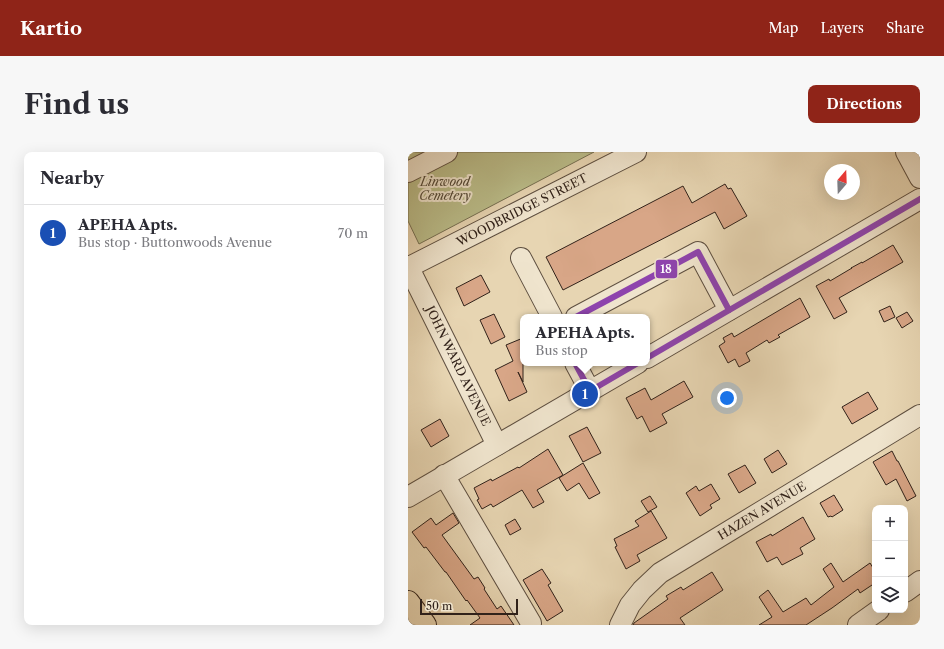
<!DOCTYPE html>
<meta charset="utf-8">
<style>
:root{--surface:#fff;--page:#f7f7f7;--text:#2b2b33;--muted:#7c7c81;--line:#e1e1e2;--accent:#8f2418}
body{margin:0;font-family:"Libre Caslon Text",serif;background:var(--page);color:var(--text)}
.controls{position:absolute;right:12px;bottom:12px;display:grid;overflow:hidden;border-radius:8px;box-shadow:0 4px 16px #0002}
.controls button{width:36px;height:36px;display:grid;place-items:center;padding:0;border:0;border-bottom:1px solid var(--line);background:var(--surface);color:var(--text);font:20px sans-serif}
.compass{position:absolute;left:416px;top:12px;width:36px;height:36px;border-radius:50%;background:var(--surface);box-shadow:0 4px 16px #0002;rotate:19deg}
.scale{position:absolute;left:12px;bottom:10px;width:98px;box-sizing:border-box;padding-left:4px;border:2px solid #31221a;border-top:0;font-size:11px;line-height:14px;white-space:nowrap;color:#31221a;-webkit-text-stroke:3px #efe4cd;paint-order:stroke}
.you{position:absolute;left:319px;top:246px;width:14px;height:14px;margin:-10px;border:3px solid #fff;border-radius:50%;background:#1a73e8;box-shadow:0 0 0 6px #1a73e833}
.badge{display:grid;place-items:center;width:26px;height:26px;border-radius:50%;background:var(--accent);color:#fff;font-size:13px;font-weight:700}
.pin{position:absolute;translate:-50% -50%;border:2px solid #fff;box-shadow:0 1px 4px #0006}
.popup{position:absolute;left:112px;top:162px;width:130px;height:52px;box-sizing:border-box;display:grid;place-content:center;border-radius:8px;background:var(--surface);filter:drop-shadow(0 1px 3px #0005);font-size:13px;white-space:nowrap;color:var(--muted)}
.popup b{font-size:15px;color:var(--text)}
.popup::after{content:'';position:absolute;left:50%;top:100%;margin-left:-8px;border:8px solid transparent;border-top-color:var(--surface)}
.list{margin:0;padding:0;list-style:none}
h2{display:flex;justify-content:space-between;align-items:center;height:52px;margin:0;padding:0 16px;font-size:17px}
h2 small{font-size:13px;font-weight:400;color:var(--muted)}
.list li{display:grid;grid-template-columns:26px 1fr auto;gap:12px;align-items:center;box-sizing:border-box;height:56px;padding:0 16px;border-top:1px solid var(--line)}
.list b{display:block;font-size:15px;white-space:nowrap}
.list p{margin:0;font-size:13px;white-space:nowrap;color:var(--muted)}
.list em{font-size:13px;font-style:normal;color:var(--muted)}
.icon{flex:none;width:22px;height:22px;fill:none;stroke:currentColor;stroke-width:2;stroke-linecap:round;stroke-linejoin:round}
.map{position:relative;flex:none;width:512px;height:473px;overflow:hidden;border-radius:8px}
header{display:flex;align-items:center;gap:24px;box-sizing:border-box;height:56px;padding:0 20px;background:var(--accent);color:#fff}
header strong{font-size:19px}
nav{display:flex;gap:22px;margin-inline-start:auto;font-size:14px}
.intro{display:flex;align-items:center;justify-content:space-between;box-sizing:border-box;height:96px;padding:0 24px}
h1{margin:0;font-size:28px}
.button{padding:10px 18px;border-radius:8px;background:var(--accent);color:#fff;font-size:14px;font-weight:700}
main{display:flex;gap:24px;padding:0 24px}
aside{flex:1;background:var(--surface);border-radius:8px;box-shadow:0 4px 16px #0002}
.map>svg:first-child{display:block}
</style>
<header>
<strong>Kartio</strong>
<nav><a>Map</a><a>Layers</a><a>Share</a></nav>
</header>
<div class="intro"><h1>Find us</h1><a class="button">Directions</a></div>
<main>
<aside>
<h2>Nearby<small></small></h2>
<ul class="list">
<li><span class="badge" style="background:#1a4fb4">1</span><div><b>APEHA Apts.</b><p>Bus stop · Buttonwoods Avenue</p></div><em>70 m</em></li>
</ul>
</aside>
<div class="map">
<svg width="512" height="473" viewBox="0 0 512 473">
<rect width="100%" height="100%" fill="#e7d5b2"/>
<filter id="stains"><feTurbulence type="fractalNoise" baseFrequency=".005" numOctaves="4"/><feColorMatrix values="0 0 0 0 .2 0 0 0 0 .09 0 0 0 0 .02 0 0 0 .5 -.17"/></filter>
<radialGradient id="worn" r=".72"><stop offset=".6" stop-color="#630" stop-opacity="0"/><stop offset="1" stop-color="#630" stop-opacity=".3"/></radialGradient>
<path fill="#babc89" stroke="#766f52" d="M0 0H186L11 92 0 69Z"/>
<g fill="#d8a687" stroke="#31221a">
<path d="M317 32 320 37 323 36 339 64 316 77 307 60 155 138 138 105 275 34 284 51Z"/>
<path d="M485 93 495 110 431 146 439 160 426 167 408 134 421 127 422 129 444 116H443L454 110V111Z"/>
<path d="M73 123 82 140 56 154 48 136Z"/>
<path d="M392 146 402 165 370 183 372 185 361 191 359 188 338 201 342 209 331 215 327 207 320 211 311 194 317 190 315 186 324 181 326 185Z"/>
<path d="M482 154 487 165 476 170 471 159Z"/>
<path d="M499 160 505 169 494 176 488 166Z"/>
<path d="M86 162 97 185 83 192 72 168Z"/>
<path d="M115 186V230L110 220 119 240 101 249 87 218 105 209 98 193Z"/>
<path d="M276 229 285 245 254 262 259 271 242 280 234 264 229 267 218 246 237 236 243 248Z"/>
<path d="M460 240 470 257 444 272 434 255Z"/>
<path d="M32 267 41 284 23 295 13 278Z"/>
<path d="M179 275 193 301 175 310 161 284Z"/>
<path d="M140 297 155 323 129 338 136 350 125 356 114 338 85 355 83 352 74 357 69 348 71 347 66 336 83 327 84 329 110 315 111 316Z"/>
<path d="M370 298 379 312 364 321 356 307Z"/>
<path d="M484 299 489 309H490L508 344 499 349 488 327 478 333 465 310Z"/>
<path d="M175 311 192 341 181 347 171 331 159 339 151 326Z"/>
<path d="M337 313 348 331 331 341 320 322Z"/>
<path d="M303 332 312 347 302 353 304 356 292 364 278 341 288 334 291 339Z"/>
<path d="M426 343 435 358 424 365 423 364 420 365 412 351Z"/>
<path d="M242 344 249 355 240 360 233 349Z"/>
<path d="M243 359 259 386 229 403 232 409 218 417 207 395 209 394 206 387 231 374 227 369Z"/>
<path d="M45 361 51 371 34 383 66 427 70 425 77 436 76 437 89 457 93 454 106 473H62L72 466 59 448 58 449 38 420H37L18 395 16 396 4 380 23 366 28 373Z"/>
<path d="M395 365 407 387 392 396 395 402 374 413 369 405 359 410 348 390 363 382 364 384Z"/>
<path d="M107 367 113 377 102 383 97 373Z"/>
<path d="M423 411 435 430 462 411 467 419V431L452 441 450 437 424 456 398 473H351L364 465 351 445 360 438 375 460 398 446 403 453 426 435 415 417Z"/>
<path d="M134 417 143 431 140 433 155 459 139 469 115 428Z"/>
<path d="M304 420 315 438 272 466 277 473H225L226 471 260 447 258 444 273 435 275 438Z"/>
</g>
<g fill="none" stroke-linecap="round" stroke-linejoin="round">
<g stroke="#5e4f40" stroke-width="22">
<g id="minor">
<path d="M498 0 512 26"/>
<path d="M0 20 39 0"/>
<path d="M113 106 144 165"/>
<path d="M0 114 89 293"/>
<path d="M1 115 228 0"/>
<path d="M168 165 290 100 321 158"/>
<path d="M239 206 512 47"/>
<path d="M167 211 182 239"/>
<path d="M36 323 123 471"/>
<path d="M0 345 230 211"/>
<path d="M497 440 512 429"/>
<path d="M212 473 222 453 234 438 252 421 512 263"/>
<path d="M450 473 471 458"/>
</g>
</g>
<g stroke="#31221a" stroke-width="24">
<path id="major" d="M0 450 17 473"/>
</g>
<use href="#minor" stroke="#efe4cd" stroke-width="20"/>
<use href="#major" stroke="#e7d5b2" stroke-width="22"/>
<g stroke="#efe4cd" stroke-width="9">
<g id="bus-1">
<path d="M168 165 290 100 321 158"/>
<path d="M239 206 512 47"/>
<path d="M167 211 182 239 230 211"/>
</g>
</g>
<use href="#bus-1" stroke="#8e44ad" stroke-width="6"/>
</g>
<g text-anchor="middle" stroke-width="4" stroke-linejoin="round" paint-order="stroke">
<g font-size="12" font-style="italic" fill="#534836" stroke="#efe4cd">
<text x="37" y="34">Linwood<tspan x="37" dy="14">Cemetery</tspan></text>
</g>
<g font-size="12" fill="#31221a" stroke="#efe4cd">
<text transform="translate(114 58) rotate(-27)" y="4">WOODBRIDGE STREET</text>
<text transform="translate(50 214) rotate(64)" y="4">JOHN WARD AVENUE</text>
<text transform="translate(354 359) rotate(-31)" y="4">HAZEN AVENUE</text>
</g>
</g>
<rect stroke="#efe4cd" stroke-width="1.5" x="247" y="107" width="23" height="20" rx="4" fill="#8e44ad"/>
<g font-size="11" text-anchor="middle" font-weight="bold" fill="#fff">
<text x="258" y="121">18</text>
</g>
<rect width="100%" height="100%" filter="url(#stains)"/>
<rect width="100%" height="100%" fill="url(#worn)"/>
</svg>
<div class="controls">
<button>+</button>
<button>−</button>
<button><svg class="icon" aria-label="layers" viewBox="0 0 24 24"><path d="M12 4l9 5-9 5-9-5zM3 14l9 5 9-5"/></svg></button>
</div>
<svg class="compass" viewBox="-18 -18 36 36"><path d="M0-13l5 13h-10z" fill="#e53935"/><path d="M0 13l5-13h-10z" fill="#7c7c81"/></svg>
<div class="scale">50 m</div>
<div class="you"></div>
<div class="pin badge" style="left:177px;top:242px;background:#1a4fb4">1</div>
<div class="popup"><b>APEHA Apts.</b>Bus stop</div>
</div>
</main>
